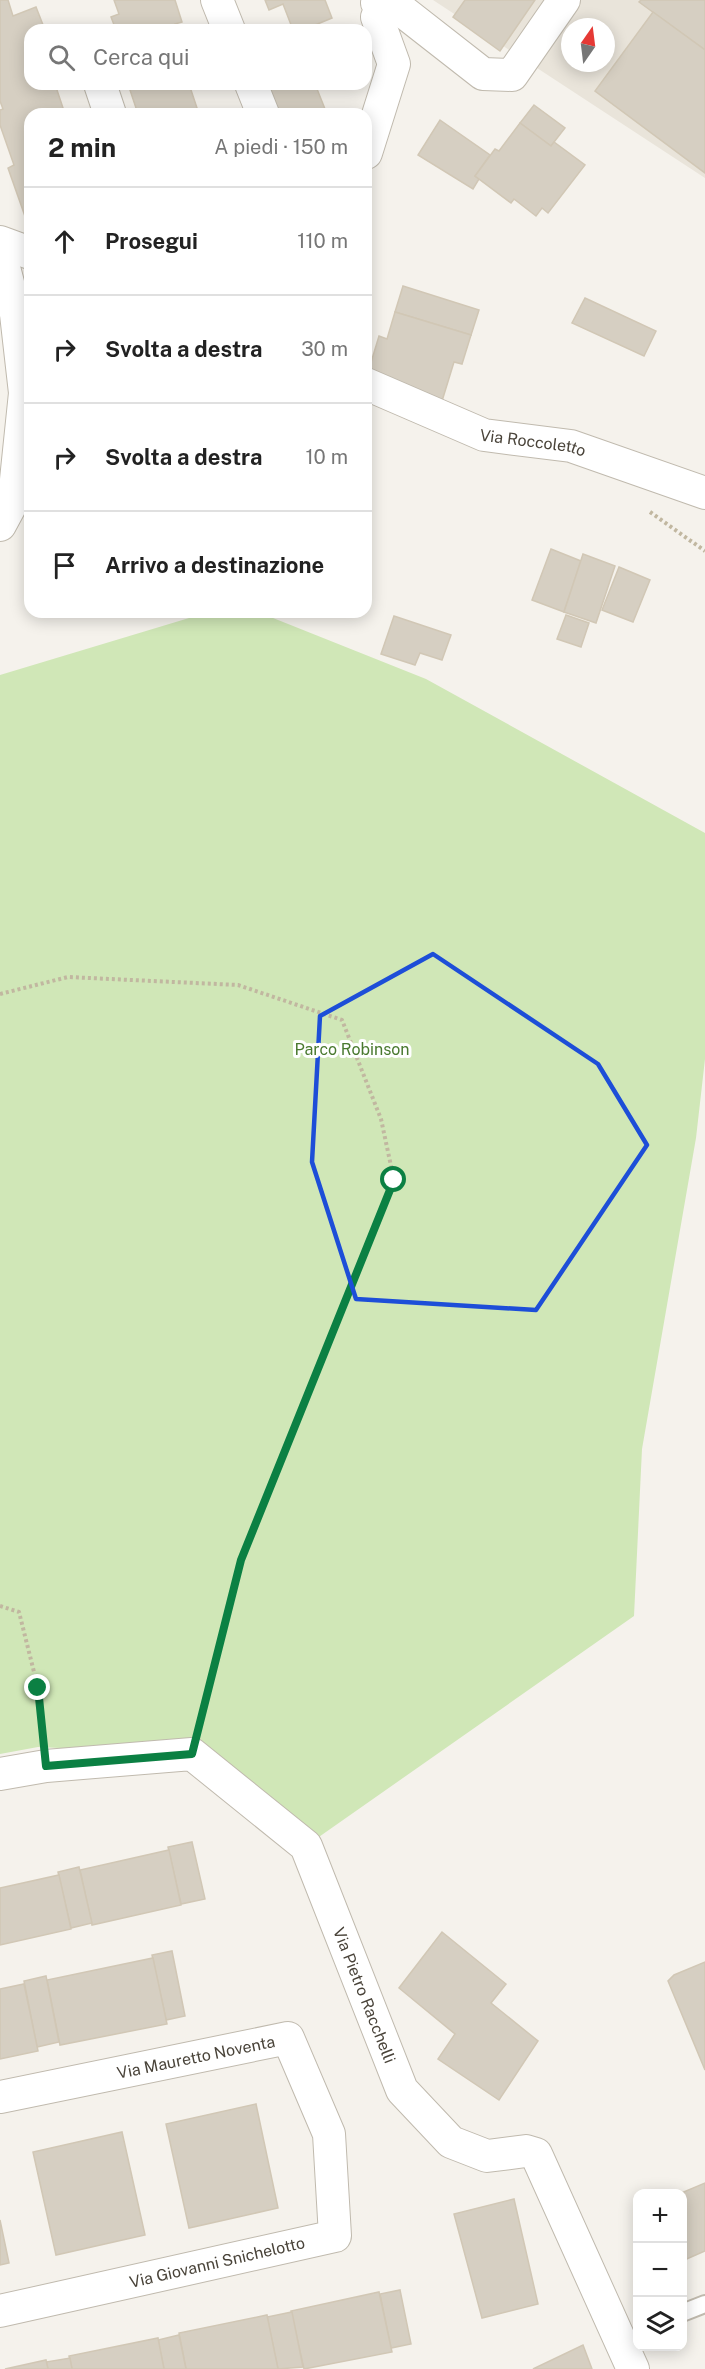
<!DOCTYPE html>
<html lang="it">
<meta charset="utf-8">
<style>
:root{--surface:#fff;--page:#f2f2f2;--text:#222;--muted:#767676;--line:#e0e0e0}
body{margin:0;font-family:"Public Sans",sans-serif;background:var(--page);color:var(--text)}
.controls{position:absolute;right:18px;bottom:18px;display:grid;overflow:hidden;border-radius:12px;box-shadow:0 3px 15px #0003}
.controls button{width:54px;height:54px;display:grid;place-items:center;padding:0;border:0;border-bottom:2px solid var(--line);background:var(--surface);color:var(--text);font:30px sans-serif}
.compass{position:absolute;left:561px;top:18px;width:54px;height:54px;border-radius:50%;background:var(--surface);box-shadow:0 3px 15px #0003;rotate:14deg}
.stop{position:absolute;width:18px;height:18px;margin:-14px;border:4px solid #0b8043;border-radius:50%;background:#fff}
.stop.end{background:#0b8043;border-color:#fff;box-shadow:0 2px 6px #0008}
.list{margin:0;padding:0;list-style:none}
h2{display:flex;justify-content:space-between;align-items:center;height:78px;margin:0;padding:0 24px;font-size:26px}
h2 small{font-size:20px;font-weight:400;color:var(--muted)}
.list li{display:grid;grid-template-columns:39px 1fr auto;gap:18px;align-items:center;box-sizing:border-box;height:108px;padding:0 24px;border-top:2px solid var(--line)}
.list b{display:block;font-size:22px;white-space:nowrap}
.list em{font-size:20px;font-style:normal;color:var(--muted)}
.icon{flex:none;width:33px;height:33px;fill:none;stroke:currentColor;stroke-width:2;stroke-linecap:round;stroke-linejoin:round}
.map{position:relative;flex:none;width:705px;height:2369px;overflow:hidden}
.search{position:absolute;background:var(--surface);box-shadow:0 3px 15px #0003;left:24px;top:24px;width:348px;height:66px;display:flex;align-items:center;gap:15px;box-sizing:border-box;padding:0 21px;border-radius:18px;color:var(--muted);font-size:22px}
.panel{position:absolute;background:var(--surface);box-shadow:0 3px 15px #0003;left:24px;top:108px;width:348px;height:510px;border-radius:18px}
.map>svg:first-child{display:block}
</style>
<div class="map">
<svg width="705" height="2369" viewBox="0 0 705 2369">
<rect width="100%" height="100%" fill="#f5f2ec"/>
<path fill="#e9e4da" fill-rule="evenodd" d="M433 0H705V178ZM570 27H606V63H570Z"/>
<path fill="#d0e7b7" d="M209 612H258L426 679 705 833V1059L696 1138 642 1449 634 1616 306 1846 192 1754 38 1747 0 1754V675Z"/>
<g fill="#d6cfc2" stroke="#d1c7b5" stroke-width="1.5">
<path d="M0 0H8L13 16 36 7 45 30H30V84H55L65 114H30V218L26 219 8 168 14 165 0 125V110L3 109 0 101Z"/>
<path d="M114 0H175L182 22 175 24 177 30H116L111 17 119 14Z"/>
<path d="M265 0H325L332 18 303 30H293L283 4 269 10Z"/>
<path d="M465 0H535L500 51 453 17Z"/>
<path d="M641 0H705V50L639 2Z"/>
<path d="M653 12 705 50V173L595 91Z"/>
<path d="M128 84H189L199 114H138Z"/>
<path d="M261 84H315L327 114H271Z"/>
<path d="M534 105 565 128 551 146 520 123Z"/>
<path d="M440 120 490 155 475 176 479 179 473 189 418 155Z"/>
<path d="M520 123 551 146 554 142 585 165 548 213 542 208 536 216 514 199 511 203 475 176 495 149 499 151Z"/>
<path d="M403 286 479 310 471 335 395 312Z"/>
<path d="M585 298 656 331 644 356 572 323Z"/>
<path d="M395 312 471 335 462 364 454 362 442 401 366 379 379 336 387 339Z"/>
<path d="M551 549 581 561 564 612 532 600Z"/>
<path d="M583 554 615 566 596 623 564 612Z"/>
<path d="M619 567 650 580 633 622 602 610Z"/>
<path d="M566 615 589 623 581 647 557 639Z"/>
<path d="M394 616 451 635 442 660 420 653 415 665 381 654Z"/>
<path d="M192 1842 205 1899 181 1904 168 1847Z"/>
<path d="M169 1850 181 1905 92 1925 80 1870Z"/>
<path d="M79 1867 92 1923 71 1928 58 1872Z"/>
<path d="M59 1875 71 1929 0 1945V1888Z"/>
<path d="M442 1932 506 1984 491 2003 538 2041 499 2100 438 2059 455 2034 399 1988Z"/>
<path d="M172 1951 185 2016 166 2020 152 1955Z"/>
<path d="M153 1958 167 2024 60 2045 47 1980Z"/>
<path d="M705 1962V2070L668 1981 674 1975Z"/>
<path d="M46 1976 59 2042 37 2047 24 1981Z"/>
<path d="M24 1984 38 2051 0 2059V1989Z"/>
<path d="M256 2104 278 2208 189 2228 166 2124Z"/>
<path d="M122 2132 145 2235 56 2255 33 2152Z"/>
<path d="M705 2183V2251L682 2261V2194H679Z"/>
<path d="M514 2199 538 2304 482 2318 454 2214Z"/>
<path d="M0 2220 9 2263 0 2265Z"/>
<path d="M400 2290 411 2344 391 2348 380 2294Z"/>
<path d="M379 2292 392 2352 304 2369 291 2311Z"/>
<path d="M292 2312 303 2367 278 2369 267 2317Z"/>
<path d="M267 2315 278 2369H186L179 2333Z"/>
<path d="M179 2335 186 2369H164L158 2340Z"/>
<path d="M158 2338 164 2369H72L69 2356Z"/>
<path d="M583 2345 592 2369H533Z"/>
<path d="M70 2358 72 2369H48L46 2362Z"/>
<path d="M46 2360 48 2369H5Z"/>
</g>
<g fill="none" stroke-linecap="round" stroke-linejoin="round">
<g stroke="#c0baae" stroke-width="20">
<path id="service" d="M682 2313 705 2304"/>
</g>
<g stroke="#c0baae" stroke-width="34">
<g id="minor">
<path d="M217 0 229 30"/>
<path d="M384 15 391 6H396L483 74 512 75 564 0"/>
<path d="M100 84 110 114"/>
<path d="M251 84 263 114"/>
<path d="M366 153 394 64 377 17 384 15 377 3"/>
<path d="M0 242 30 253"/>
<path d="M0 252 16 314 25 393 14 499 0 525"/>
<path id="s1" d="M366 384 484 435 571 446 705 493"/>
<path id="s2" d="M0 1774 46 1766 192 1754 306 1846 402 2090 451 2142 487 2156 526 2151 536 2154 633 2369"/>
<path id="s3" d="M0 2097 288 2038 329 2134 335 2236 0 2311"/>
</g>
</g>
<g stroke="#c1b7a0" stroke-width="4" stroke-dasharray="3 3" stroke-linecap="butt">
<path d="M650 512 705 551"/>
<path d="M0 994 68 977 238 985 342 1020 381 1119 394 1180 241 1560 199 1724"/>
<path d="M0 1606 19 1612 38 1688 42 1733"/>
</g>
<use href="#service" stroke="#fff" stroke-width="16"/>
<use href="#minor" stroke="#fff" stroke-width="32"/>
</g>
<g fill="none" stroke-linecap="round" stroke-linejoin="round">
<path stroke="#0b8043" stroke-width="8" d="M38 1688 46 1766 192 1754 241 1560 394 1180"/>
</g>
<path fill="none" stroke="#1d4ed8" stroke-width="4.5" stroke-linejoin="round" d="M433 954 598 1064 647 1145 536 1310 356 1299 312 1162 320 1016Z"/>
<g text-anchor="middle" stroke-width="6" stroke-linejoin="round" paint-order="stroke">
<g font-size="16" fill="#494339" stroke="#fff">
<text dy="6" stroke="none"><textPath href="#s1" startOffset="178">Via Roccoletto</textPath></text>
<text dy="6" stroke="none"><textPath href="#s2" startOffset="500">Via Pietro Racchelli</textPath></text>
<text dy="6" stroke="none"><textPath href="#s3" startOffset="200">Via Mauretto Noventa</textPath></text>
<text transform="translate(217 2262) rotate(-13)" y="6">Via Giovanni Snichelotto</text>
</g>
<g font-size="16" fill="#49792f" stroke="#fff">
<text x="352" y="1055">Parco Robinson</text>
</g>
</g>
</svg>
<div class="controls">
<button>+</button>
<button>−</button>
<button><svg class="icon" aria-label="layers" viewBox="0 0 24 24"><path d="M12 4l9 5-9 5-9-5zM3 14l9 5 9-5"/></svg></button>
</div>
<svg class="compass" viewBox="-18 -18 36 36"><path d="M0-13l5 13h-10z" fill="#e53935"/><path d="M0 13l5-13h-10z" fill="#767676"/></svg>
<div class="stop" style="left:394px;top:1180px"></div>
<div class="stop end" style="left:38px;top:1688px"></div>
<div class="search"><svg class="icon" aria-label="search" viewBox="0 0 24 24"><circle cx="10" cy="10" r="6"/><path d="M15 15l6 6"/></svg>Cerca qui</div>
<section class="panel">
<h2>2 min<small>A piedi · 150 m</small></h2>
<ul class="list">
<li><svg class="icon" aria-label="ahead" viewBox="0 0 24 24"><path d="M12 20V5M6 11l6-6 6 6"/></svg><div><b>Prosegui</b></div><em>110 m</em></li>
<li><svg class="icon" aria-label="right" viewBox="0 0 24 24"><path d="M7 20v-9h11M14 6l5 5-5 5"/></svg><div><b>Svolta a destra</b></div><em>30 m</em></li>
<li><svg class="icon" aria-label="right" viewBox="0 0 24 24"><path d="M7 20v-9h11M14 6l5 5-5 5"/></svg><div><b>Svolta a destra</b></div><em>10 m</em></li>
<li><svg class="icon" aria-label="arrive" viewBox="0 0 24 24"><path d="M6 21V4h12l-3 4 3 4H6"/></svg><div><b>Arrivo a destinazione</b></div></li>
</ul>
</section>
</div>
